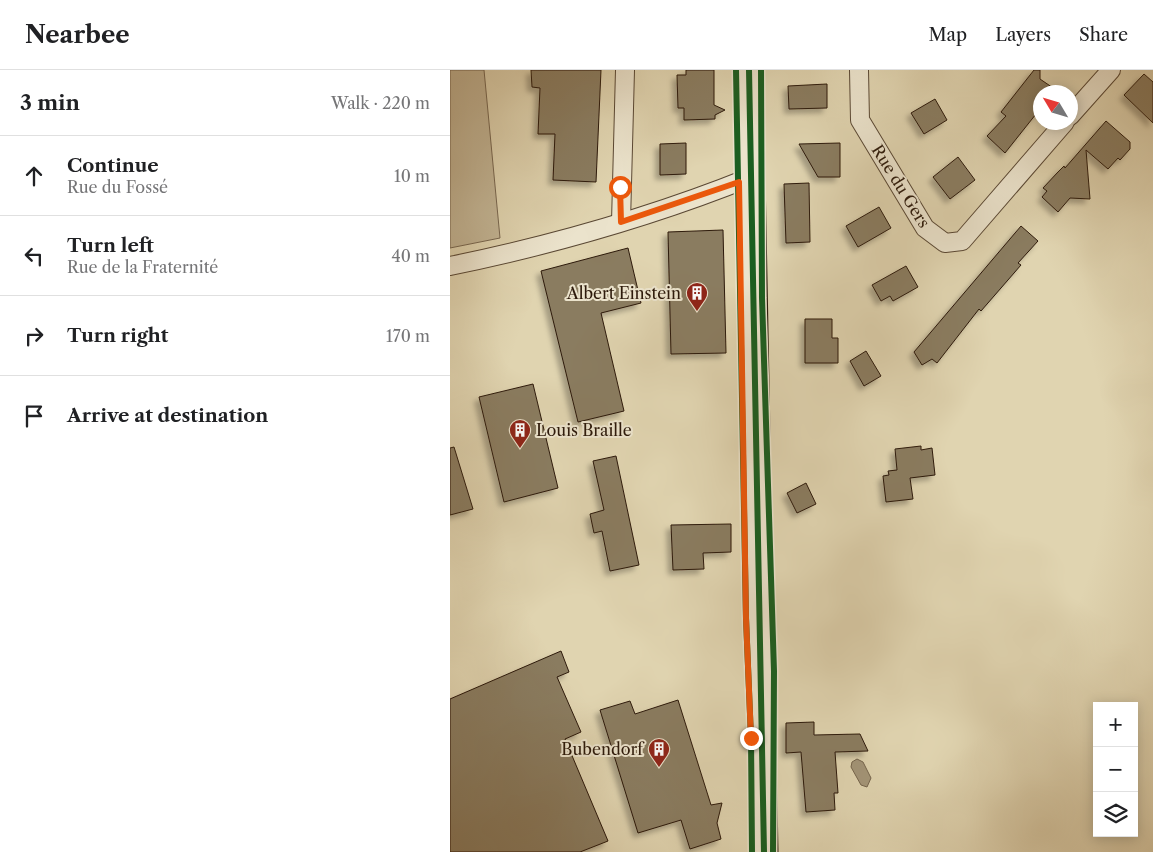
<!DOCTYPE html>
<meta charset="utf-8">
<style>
:root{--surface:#fff;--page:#f2f2f2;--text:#202124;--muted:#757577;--line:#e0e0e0}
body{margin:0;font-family:"Libre Caslon Text",serif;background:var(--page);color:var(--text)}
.controls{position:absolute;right:15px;bottom:15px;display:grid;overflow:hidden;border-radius:0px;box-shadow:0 2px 12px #0003}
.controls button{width:45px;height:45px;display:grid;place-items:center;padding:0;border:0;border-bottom:1px solid var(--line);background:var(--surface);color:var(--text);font:25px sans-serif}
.compass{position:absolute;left:583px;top:15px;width:45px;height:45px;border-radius:50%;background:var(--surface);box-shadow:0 2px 12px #0003;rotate:308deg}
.stop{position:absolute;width:15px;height:15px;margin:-11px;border:4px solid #ea580c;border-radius:50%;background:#fff}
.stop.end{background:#ea580c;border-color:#fff;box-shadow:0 1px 5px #0008}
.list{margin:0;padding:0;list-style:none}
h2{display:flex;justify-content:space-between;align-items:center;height:65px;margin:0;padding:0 20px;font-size:21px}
h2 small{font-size:16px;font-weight:400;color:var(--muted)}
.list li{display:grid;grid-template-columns:32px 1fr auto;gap:15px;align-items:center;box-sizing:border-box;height:80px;padding:0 20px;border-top:1px solid var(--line)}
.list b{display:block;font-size:19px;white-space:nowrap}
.list p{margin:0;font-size:16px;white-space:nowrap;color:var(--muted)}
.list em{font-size:16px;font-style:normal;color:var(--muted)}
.icon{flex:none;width:28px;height:28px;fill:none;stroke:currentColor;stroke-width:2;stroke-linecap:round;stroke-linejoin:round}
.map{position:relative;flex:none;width:703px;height:782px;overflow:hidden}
header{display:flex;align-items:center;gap:30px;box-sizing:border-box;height:70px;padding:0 25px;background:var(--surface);border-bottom:1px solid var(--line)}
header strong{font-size:24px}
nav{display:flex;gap:28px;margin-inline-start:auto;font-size:18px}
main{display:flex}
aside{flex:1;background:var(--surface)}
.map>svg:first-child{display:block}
</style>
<header>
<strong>Nearbee</strong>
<nav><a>Map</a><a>Layers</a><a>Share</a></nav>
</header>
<main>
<aside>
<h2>3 min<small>Walk · 220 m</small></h2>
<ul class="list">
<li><svg class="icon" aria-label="ahead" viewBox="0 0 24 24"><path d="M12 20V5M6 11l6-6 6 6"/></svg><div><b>Continue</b><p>Rue du Fossé</p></div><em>10 m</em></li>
<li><svg class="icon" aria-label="left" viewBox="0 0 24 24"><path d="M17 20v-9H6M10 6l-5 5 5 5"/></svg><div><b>Turn left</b><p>Rue de la Fraternité</p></div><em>40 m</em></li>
<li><svg class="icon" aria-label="right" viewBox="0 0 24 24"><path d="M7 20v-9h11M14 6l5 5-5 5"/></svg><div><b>Turn right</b></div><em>170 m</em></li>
<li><svg class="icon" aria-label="arrive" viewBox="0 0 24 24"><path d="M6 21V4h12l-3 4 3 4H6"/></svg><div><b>Arrive at destination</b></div></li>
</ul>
</aside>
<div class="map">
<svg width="703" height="782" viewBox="0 0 703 782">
<defs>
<filter id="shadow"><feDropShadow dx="-4.5" dy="4.5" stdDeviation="2.5" flood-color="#0004"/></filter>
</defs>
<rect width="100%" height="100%" fill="#e0d4b0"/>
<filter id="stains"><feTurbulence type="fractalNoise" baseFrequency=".004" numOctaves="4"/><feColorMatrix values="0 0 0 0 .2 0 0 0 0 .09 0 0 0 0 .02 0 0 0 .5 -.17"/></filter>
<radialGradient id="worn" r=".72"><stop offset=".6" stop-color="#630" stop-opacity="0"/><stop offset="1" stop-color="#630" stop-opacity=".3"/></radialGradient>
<path fill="#c2b494" stroke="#786750" d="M0 0H34L50 168 0 178Z"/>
<path fill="#a39578" stroke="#74644c" d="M407 689 413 692 421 708 417 717 411 715 401 697 402 692Z"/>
<g fill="#8a7b61" stroke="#2d1a0b" filter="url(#shadow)">
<path d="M81 0H151L146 112 103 110 105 64H88L90 18 82 17Z"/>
<path d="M236 0H264V35L275 40 265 45V49L234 50V38H228L227 5H236Z"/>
<path d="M584 0H590V9L609 22H590V39L555 83 537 66 556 46 551 42Z"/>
<path d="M694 4 703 12V53L674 25Z"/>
<path d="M377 14V38L339 39 338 16Z"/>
<path d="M485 29 497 50 474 64 461 43Z"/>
<path d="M656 51 680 72V79L670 90 668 88 658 99 636 80 640 129 620 128 608 142 592 127 597 121 593 118 608 102 614 96 615 98Z"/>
<path d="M236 73V104L210 105V74Z"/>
<path d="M390 73V107H368L349 74Z"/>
<path d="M508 87 525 110 500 129 483 107Z"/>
<path d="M359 113 360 172 336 173 334 114Z"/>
<path d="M429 137 441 158 408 177 396 156Z"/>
<path d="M571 156 588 171 568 193 571 195 531 241 529 239 487 293 482 289 472 295 464 282Z"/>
<path d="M273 160 276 283 221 284 218 162Z"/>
<path d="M178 178 191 233 151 243 174 341 128 352 91 201Z"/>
<path d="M456 196 468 217 443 231 440 226 431 231 422 215Z"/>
<path d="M355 249H382V268H388V293H355Z"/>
<path d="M416 281 431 306 414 316 400 291Z"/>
<path d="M83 314 108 418 54 432 29 327Z"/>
<path d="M471 376V380L482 378 485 405 460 408 463 429 436 432 433 406 439 405 438 401 447 400 445 379Z"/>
<path d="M4 377 23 439 0 445V378Z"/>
<path d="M166 386 189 495 160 501 152 461 144 463 140 444 154 440 143 391Z"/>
<path d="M356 413 366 434 347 443 337 423Z"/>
<path d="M281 454V482L253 483 254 499 223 500 221 455Z"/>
<path d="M111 581 119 602 107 607 131 662 115 669 158 771 130 782H0V629Z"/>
<path d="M228 630 261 735 272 733 267 753 271 769 240 779 231 750 188 763 150 640 180 631 185 644Z"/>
<path d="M364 652V665L410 664 418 681 385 682 388 723H384L385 740 356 742 351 682 336 683V653Z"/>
</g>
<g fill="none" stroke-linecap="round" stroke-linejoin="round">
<g stroke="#5a4834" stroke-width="20">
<g id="street">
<path d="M409 0 410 50 475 158 495 173 512 171 615 52"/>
<path d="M620 46 661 0"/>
<path d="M171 152 175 0"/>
<path d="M0 196C102 175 204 146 301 107"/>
</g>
</g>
<g stroke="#2d1a0b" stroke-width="29">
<path id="secondary" d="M299 0 314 782"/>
</g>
<use href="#street" stroke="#ebe3cc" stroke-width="18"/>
<use href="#secondary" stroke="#ebe3cc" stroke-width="26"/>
<g stroke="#ebe3cc" stroke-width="9">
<g id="cycleway">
<path d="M286 0 296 548 301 668 302 782"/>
<path d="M299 0 314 782"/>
<path d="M311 0 312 228 324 601 323 782"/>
</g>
</g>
<use href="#cycleway" stroke="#1b5e20" stroke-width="6"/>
</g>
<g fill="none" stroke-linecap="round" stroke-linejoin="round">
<path stroke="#ea580c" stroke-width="6" d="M170 117 171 152 289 112 296 548 301 668"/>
</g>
<defs>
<g id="building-pin" transform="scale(1.125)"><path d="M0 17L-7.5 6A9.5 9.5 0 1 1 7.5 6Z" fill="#8f2418" stroke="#ebe3cc"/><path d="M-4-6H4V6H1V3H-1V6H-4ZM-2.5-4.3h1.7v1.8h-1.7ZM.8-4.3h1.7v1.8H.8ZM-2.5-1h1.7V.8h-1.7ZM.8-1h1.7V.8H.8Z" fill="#fff"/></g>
</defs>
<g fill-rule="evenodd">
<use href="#building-pin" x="247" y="223"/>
<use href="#building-pin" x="70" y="360"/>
<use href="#building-pin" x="209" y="679"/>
</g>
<g text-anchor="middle" stroke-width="4" stroke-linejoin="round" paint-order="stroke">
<g font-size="16" fill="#2d1a0b" stroke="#ebe3cc">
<text transform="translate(451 116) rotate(58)" y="6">Rue du Gers</text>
</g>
<g font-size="16" fill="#2d1a0b" stroke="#ebe3cc" text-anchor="end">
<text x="231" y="229">Albert Einstein</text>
<text x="86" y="366" text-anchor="start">Louis Braille</text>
<text x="193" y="685">Bubendorf</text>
</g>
</g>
<rect width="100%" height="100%" filter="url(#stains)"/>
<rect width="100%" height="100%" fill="url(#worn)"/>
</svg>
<div class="controls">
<button>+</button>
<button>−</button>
<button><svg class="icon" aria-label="layers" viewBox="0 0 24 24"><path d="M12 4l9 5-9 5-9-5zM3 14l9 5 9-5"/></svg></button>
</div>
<svg class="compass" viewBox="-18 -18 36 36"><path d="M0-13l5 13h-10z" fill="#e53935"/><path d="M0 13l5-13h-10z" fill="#757577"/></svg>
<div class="stop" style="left:170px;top:117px"></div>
<div class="stop end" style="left:301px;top:668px"></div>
</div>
</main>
